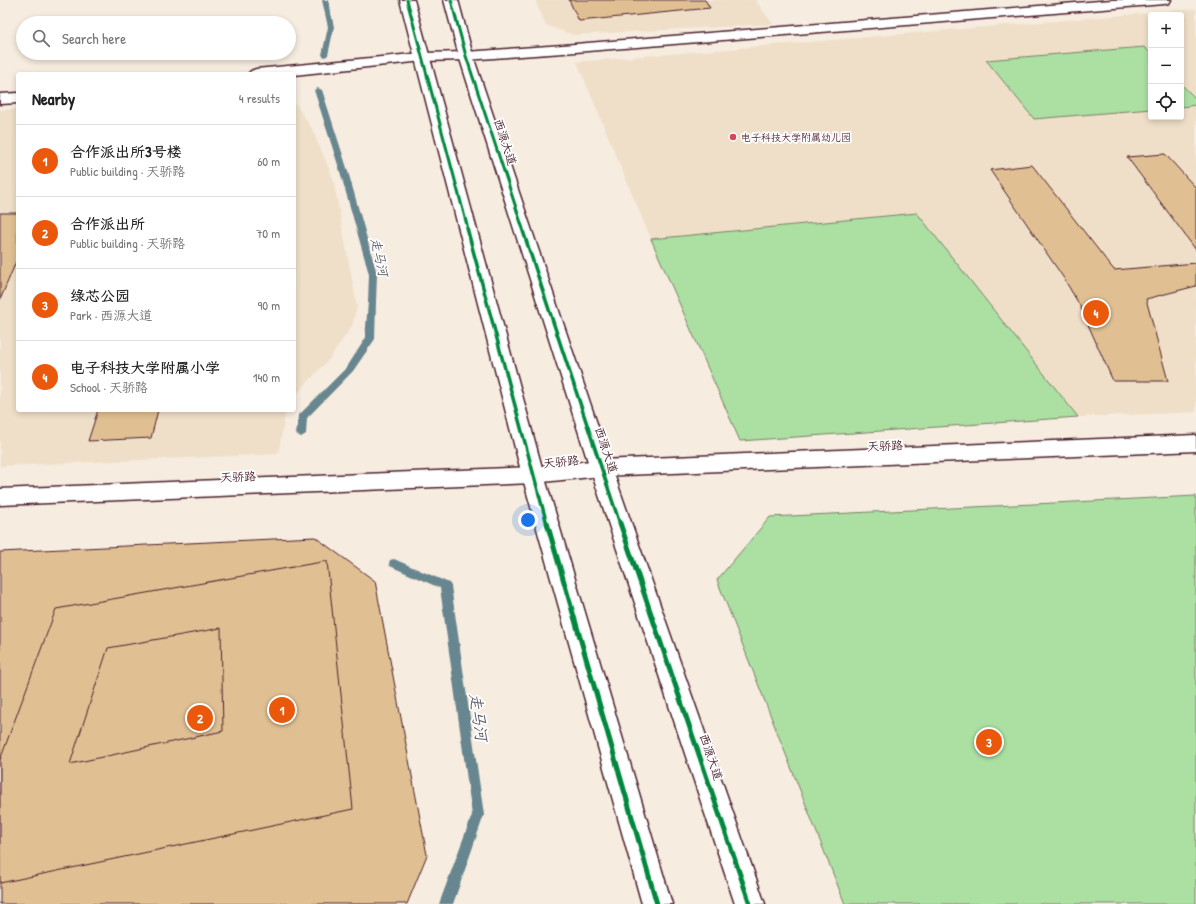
<!DOCTYPE html>
<meta charset="utf-8">
<style>
:root{--surface:#fff;--page:#f6f6f6;--text:#202124;--muted:#757577;--line:#e0e0e0;--accent:#ea580c}
body{margin:0;font-family:"Patrick Hand","LXGW WenKai TC",sans-serif;background:var(--page);color:var(--text)}
.controls{position:absolute;right:12px;top:12px;display:grid;overflow:hidden;border-radius:4px;box-shadow:0 2px 6px #0003}
.controls button{width:36px;height:36px;display:grid;place-items:center;padding:0;border:0;border-bottom:1px solid var(--line);background:var(--surface);color:var(--text);font:20px sans-serif}
.you{position:absolute;left:528px;top:520px;width:14px;height:14px;margin:-10px;border:3px solid #fff;border-radius:50%;background:#1a73e8;box-shadow:0 0 0 6px #1a73e833}
.badge{display:grid;place-items:center;width:26px;height:26px;border-radius:50%;background:var(--accent);color:#fff;font-size:13px;font-weight:700}
.pin{position:absolute;translate:-50% -50%;border:2px solid #fff;box-shadow:0 1px 4px #0006}
.list{margin:0;padding:0;list-style:none}
h2{display:flex;justify-content:space-between;align-items:center;height:52px;margin:0;padding:0 16px;font-size:17px}
h2 small{font-size:13px;font-weight:400;color:var(--muted)}
.list li{display:grid;grid-template-columns:26px 1fr auto;gap:12px;align-items:center;box-sizing:border-box;height:72px;padding:0 16px;border-top:1px solid var(--line)}
.list b{display:block;font-size:15px;white-space:nowrap}
.list p{margin:0;font-size:13px;white-space:nowrap;color:var(--muted)}
.list em{font-size:13px;font-style:normal;color:var(--muted)}
.icon{flex:none;width:22px;height:22px;fill:none;stroke:currentColor;stroke-width:2;stroke-linecap:round;stroke-linejoin:round}
.map{position:relative;flex:none;width:1196px;height:904px;overflow:hidden}
.search{position:absolute;background:var(--surface);box-shadow:0 2px 6px #0003;left:16px;top:16px;width:280px;height:44px;display:flex;align-items:center;gap:10px;box-sizing:border-box;padding:0 14px;border-radius:22px;color:var(--muted);font-size:15px}
.panel{position:absolute;background:var(--surface);box-shadow:0 2px 6px #0003;left:16px;top:72px;width:280px;height:340px;border-radius:4px}
.map>svg:first-child{display:block}
</style>
<div class="map">
<svg width="1196" height="904" viewBox="0 0 1196 904">
<rect width="100%" height="100%" fill="#f6ecdf"/>
<filter id="ink" filterUnits="userSpaceOnUse"><feTurbulence type="fractalNoise" baseFrequency=".025" numOctaves="2"/><feDisplacementMap in="SourceGraphic" scale="8" xChannelSelector="R" yChannelSelector="G"/><feConvolveMatrix kernelMatrix="1 2 1 2 8 2 1 2 1" color-interpolation-filters="sRGB"/></filter>
<g filter="url(#ink)">
<g fill="#efdfc8" fill-rule="evenodd">
<path d="M535 0H755L773 24 573 35 546 25Z"/>
<path d="M1196 9V412L1078 417 917 213 651 239 577 62ZM1151 15H1181V117H1151Z"/>
<path d="M294 102 311 127 333 178 357 306 352 326 330 358 294 397Z"/>
<path d="M18 109V410H286L278 454 0 466V110Z"/>
</g>
<g fill="#abe0a2" stroke="#7a8066">
<path d="M1144 47 1151 54V109L1034 119 986 60Z"/>
<path d="M1181 84 1196 99V105L1181 107Z"/>
<path d="M917 213 1078 417 740 441 651 239Z"/>
<path d="M1196 496V904H845L717 580 770 517Z"/>
</g>
<g fill="none" stroke-linecap="round" stroke-linejoin="round">
<g fill="#67868f" fill-rule="evenodd">
<path d="M322 0H328L334 27 328 55 325 57 322 55 328 27Z"/>
<path d="M318 88 322 90 347 168 377 274 376 302 375 339 353 371 307 418 306 434 301 437 296 434 299 415 347 367 365 339 368 302 369 274 339 168 314 90Z"/>
<path d="M394 559 449 583 451 586 484 815 453 904H439L472 815 440 588 390 566 389 563 390 560Z"/>
</g>
</g>
<g fill="#e0c093" stroke="#4a1f2b" fill-rule="evenodd">
<path d="M569 0H705L710 8 579 21Z"/>
<path d="M1165 154 1196 188V250L1127 157Z"/>
<path d="M1032 165 1114 270 1196 263V286L1146 299 1168 381H1113L1079 304 1063 277 990 170Z"/>
<path d="M0 213H18V257L0 300Z"/>
<path d="M98 410H158L151 438 88 441Z"/>
<path d="M315 537 375 581 427 855 407 904H0V552Z"/>
<path d="M327 561 353 809 0 883V760L56 609ZM221 628 223 731 70 764 108 648Z"/>
</g>
<g fill="none" stroke-linecap="round" stroke-linejoin="round">
<g stroke="#4a1f2b" stroke-width="3">
<g id="minor">
<path d="M1112 0H1171L1169 3 1164 4 563 53 466 60 423 61 294 75 248 74 251 71 256 69 423 53 466 52 563 45Z"/>
<path d="M18 93V103L0 104V94Z"/>
<path d="M1196 435V451L601 476 533 483 0 505V489L533 467 601 460Z"/>
</g>
</g>
<g stroke="#4a1f2b" stroke-width="3">
<g id="major">
<path d="M400 0H414L544 475 672 904H642L522 475Z"/>
<path d="M444 0H458L473 56 612 468 765 904H735L590 468 459 56Z"/>
</g>
</g>
<use href="#minor" fill="#fff" fill-rule="evenodd"/>
<use href="#major" fill="#fff" fill-rule="evenodd"/>
<g stroke="#fff" stroke-width="5">
<g id="cycleway-far2">
<path d="M407 0 468 229"/>
<path d="M451 0 466 56 523 229"/>
</g>
</g>
<g stroke="#fff" stroke-width="6">
<g id="cycleway-far1">
<path d="M467 228 547 524"/>
<path d="M522 228 620 524"/>
</g>
</g>
<g stroke="#fff" stroke-width="8">
<g id="cycleway">
<path d="M547 523 657 904"/>
<path d="M620 523 750 904"/>
</g>
</g>
<use href="#cycleway-far2" stroke="#00873e" stroke-width="3"/>
<use href="#cycleway-far1" stroke="#00873e" stroke-width="3.5"/>
<use href="#cycleway" stroke="#00873e" stroke-width="5"/>
</g>
</g>
<circle fill="#d1495b" stroke="#fff" stroke-width="1.5" cx="733" cy="137" r="4"/>
<g text-anchor="middle" stroke-width="3.5" stroke-linejoin="round" paint-order="stroke">
<g font-size="10" fill="#4a1f2b" stroke="#fff" text-anchor="start">
<text x="741" y="141">电子科技大学附属幼儿园</text>
</g>
<g font-size="12" fill="#4a1f2b" stroke="#fff">
<text transform="translate(505 142) rotate(72)" y="4">西源大道</text>
<text transform="translate(885 446) rotate(-2)" y="4">天骄路</text>
<text transform="translate(606 450) rotate(72)" y="4">西源大道</text>
<text transform="translate(561 462) rotate(-6)" y="4">天骄路</text>
<text transform="translate(238 477) rotate(-2)" y="4">天骄路</text>
<text transform="translate(711 757) rotate(71)" y="4">西源大道</text>
</g>
<g font-size="13" font-style="italic" fill="#5b5b65" stroke="#fff">
<text transform="translate(380 257) rotate(77)" y="5">走马河</text>
</g>
<g font-size="16" font-style="italic" fill="#5b5b65" stroke="#fff">
<text transform="translate(479 717) rotate(82)" y="6">走马河</text>
</g>
</g>
</svg>
<div class="controls">
<button>+</button>
<button>−</button>
<button><svg class="icon" aria-label="locate" viewBox="0 0 24 24"><circle cx="12" cy="12" r="6"/><path d="M12 2v4M12 18v4M2 12h4M18 12h4"/></svg></button>
</div>
<div class="you"></div>
<div class="pin badge" style="left:282px;top:710px">1</div>
<div class="pin badge" style="left:200px;top:718px">2</div>
<div class="pin badge" style="left:989px;top:742px">3</div>
<div class="pin badge" style="left:1096px;top:313px">4</div>
<div class="search"><svg class="icon" aria-label="search" viewBox="0 0 24 24"><circle cx="10" cy="10" r="6"/><path d="M15 15l6 6"/></svg>Search here</div>
<section class="panel">
<h2>Nearby<small>4 results</small></h2>
<ul class="list">
<li><span class="badge">1</span><div><b>合作派出所3号楼</b><p>Public building · 天骄路</p></div><em>60 m</em></li>
<li><span class="badge">2</span><div><b>合作派出所</b><p>Public building · 天骄路</p></div><em>70 m</em></li>
<li><span class="badge">3</span><div><b>绿芯公园</b><p>Park · 西源大道</p></div><em>90 m</em></li>
<li><span class="badge">4</span><div><b>电子科技大学附属小学</b><p>School · 天骄路</p></div><em>140 m</em></li>
</ul>
</section>
</div>
